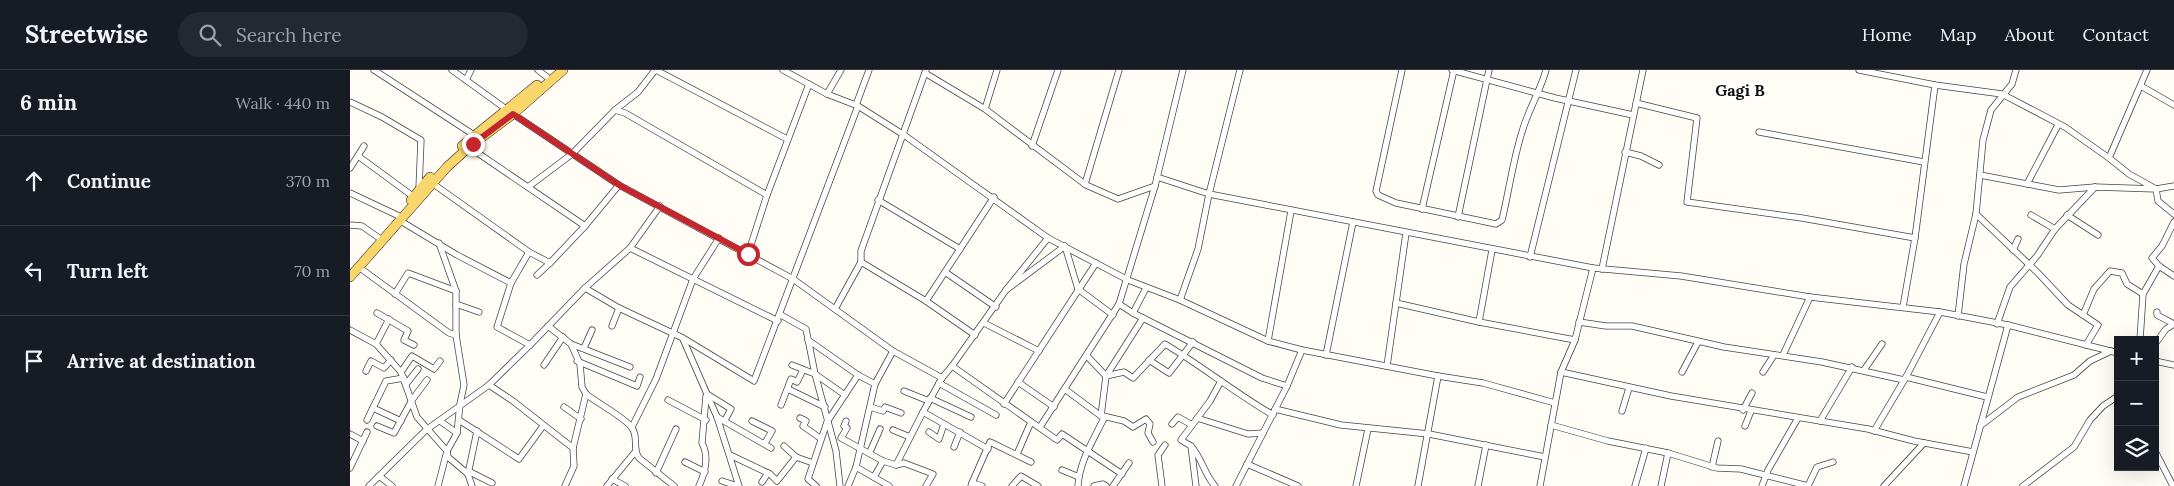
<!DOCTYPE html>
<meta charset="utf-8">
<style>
:root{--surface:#171b24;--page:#242831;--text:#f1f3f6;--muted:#9ea1a6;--line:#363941}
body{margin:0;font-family:Lora,serif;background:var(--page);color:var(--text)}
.controls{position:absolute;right:15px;bottom:15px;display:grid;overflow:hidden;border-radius:0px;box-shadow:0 5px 20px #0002}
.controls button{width:45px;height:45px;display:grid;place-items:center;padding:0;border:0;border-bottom:1px solid var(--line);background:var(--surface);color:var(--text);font:25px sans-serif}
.stop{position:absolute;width:15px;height:15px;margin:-11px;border:4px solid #c4262e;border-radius:50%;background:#fff}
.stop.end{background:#c4262e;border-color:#fff;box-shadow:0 1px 5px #0008}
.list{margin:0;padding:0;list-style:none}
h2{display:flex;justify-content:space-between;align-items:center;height:65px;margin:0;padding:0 20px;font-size:21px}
h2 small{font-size:16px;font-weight:400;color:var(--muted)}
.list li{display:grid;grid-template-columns:32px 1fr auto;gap:15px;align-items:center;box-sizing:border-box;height:90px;padding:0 20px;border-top:1px solid var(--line)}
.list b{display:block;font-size:19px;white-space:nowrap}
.list em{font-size:16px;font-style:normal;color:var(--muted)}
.icon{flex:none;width:28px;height:28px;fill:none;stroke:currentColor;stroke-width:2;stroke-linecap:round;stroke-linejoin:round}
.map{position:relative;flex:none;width:1824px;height:416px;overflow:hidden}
header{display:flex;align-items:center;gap:30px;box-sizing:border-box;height:70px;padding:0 25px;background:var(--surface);border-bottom:1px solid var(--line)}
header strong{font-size:24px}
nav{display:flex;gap:28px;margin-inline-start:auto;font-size:18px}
.search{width:350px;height:45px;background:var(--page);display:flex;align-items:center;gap:12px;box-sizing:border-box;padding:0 18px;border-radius:28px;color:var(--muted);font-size:19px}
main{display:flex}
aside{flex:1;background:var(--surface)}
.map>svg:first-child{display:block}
</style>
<header>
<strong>Streetwise</strong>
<div class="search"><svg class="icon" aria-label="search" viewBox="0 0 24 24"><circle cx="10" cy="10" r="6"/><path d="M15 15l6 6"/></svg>Search here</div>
<nav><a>Home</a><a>Map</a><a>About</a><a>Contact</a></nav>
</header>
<main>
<aside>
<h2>6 min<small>Walk · 440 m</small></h2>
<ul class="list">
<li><svg class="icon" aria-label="ahead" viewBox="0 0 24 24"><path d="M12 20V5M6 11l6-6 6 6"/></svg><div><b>Continue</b></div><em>370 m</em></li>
<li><svg class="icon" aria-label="left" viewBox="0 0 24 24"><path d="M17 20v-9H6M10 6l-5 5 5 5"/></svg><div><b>Turn left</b></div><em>70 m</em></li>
<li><svg class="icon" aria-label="arrive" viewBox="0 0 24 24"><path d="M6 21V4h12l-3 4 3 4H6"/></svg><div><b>Arrive at destination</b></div></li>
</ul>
</aside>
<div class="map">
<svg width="1824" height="416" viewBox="0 0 1824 416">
<rect width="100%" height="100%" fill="#fffdf5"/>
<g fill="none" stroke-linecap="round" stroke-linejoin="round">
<g stroke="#444" stroke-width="7">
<g id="street">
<path d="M24 0 124 65"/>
<path d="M102 0 156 39"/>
<path d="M188 0 197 7"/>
<path d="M306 0 437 69"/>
<path d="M433 0 477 24 508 36 554 65 698 168 778 210 830 230 918 271 952 280 1088 306"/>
<path d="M647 0 635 39 736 115 768 129 805 116"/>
<path d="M890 0 859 124 1243 198 1331 206 1460 227 1590 242 1658 255 1768 283"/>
<path d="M1052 0 1026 121 1028 125 1046 133 1146 154 1152 150C1159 121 1163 90 1172 62 1178 40 1190 22 1196 0"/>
<path d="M1102 0 1205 28 1283 45"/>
<path d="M1509 0 1585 15 1652 24 1715 57 1759 88"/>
<path d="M1797 0 1759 88 1779 104 1806 119 1824 116"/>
<path d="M575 3 635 39"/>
<path d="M116 10 121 0"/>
<path d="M1791 16 1824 35"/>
<path d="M477 24 491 0"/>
<path d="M0 32 32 47 71 70 69 118"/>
<path d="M1286 33 1347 48 1337 132 1452 148 1565 168 1553 237"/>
<path d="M506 35 519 0"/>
<path d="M265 40 275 43 417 125 398 184"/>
<path d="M163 44 269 115 443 209 543 281 592 308 573 342 638 379"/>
<path d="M1409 62 1574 92"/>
<path d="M682 76 708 0"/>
<path d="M119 77 235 156"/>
<path d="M1275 82 1291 86 1309 95"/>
<path d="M8 86 64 127"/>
<path d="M0 98 14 76"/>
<path d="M1630 105 1709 120 1745 117 1806 119 1808 131 1824 144"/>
<path d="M807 107 859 124 848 179 830 230"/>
<path d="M82 113 179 182 200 193 235 156 269 115"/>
<path d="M735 114 769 0"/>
<path d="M1677 114 1708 55"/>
<path d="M178 117 222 84 265 40 288 22 305 0"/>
<path d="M0 123 49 146"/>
<path d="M417 125 459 14"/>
<path d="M528 130 610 179"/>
<path d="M1072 139 1104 0"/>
<path d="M1626 144 1688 203 1718 235 1748 255 1736 275"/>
<path d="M1681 145 1705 159"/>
<path d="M1717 145 1748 165"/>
<path d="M1108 147 1139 0"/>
<path d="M49 150 107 185 161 213"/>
<path d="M1824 152 1812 176 1802 188 1809 196 1824 206"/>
<path d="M0 155 12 156 32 170"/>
<path d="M1565 168 1585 15"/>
<path d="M280 178 428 251"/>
<path d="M1663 180 1668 169"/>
<path d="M179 182 161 213 147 257 180 275"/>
<path d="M1180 187 1226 0"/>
<path d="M511 192 576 231 625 265"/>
<path d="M10 198 99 263 106 265"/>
<path d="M1252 199 1293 0"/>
<path d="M595 202 646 237"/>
<path d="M187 205 200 193"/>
<path d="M235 218 269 238 333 268 404 311 508 36"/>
<path d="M656 220 715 176 728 219 763 245"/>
<path d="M45 224 58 203 106 221"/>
<path d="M576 231 644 127"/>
<path d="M1046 233 1129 252 1225 270"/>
<path d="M106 234 129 242"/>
<path d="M769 234 783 243 912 308 937 316"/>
<path d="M485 239 511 192V181L576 0"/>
<path d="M1807 242V245L1824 254"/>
<path d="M27 243 58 261 54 270 64 275"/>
<path d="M783 243 796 218"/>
<path d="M431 245 456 259 465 304 486 381 490 416"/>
<path d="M1733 245 1744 219 1760 201 1772 203 1777 214 1793 224"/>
<path d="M1608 246 1614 194 1626 144 1633 70 1641 40 1662 14 1666 0"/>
<path d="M1129 252 1142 180"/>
<path d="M1229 252 1256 256H1282L1374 277 1472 292 1554 310"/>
<path d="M634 253 689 281"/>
<path d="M1647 254 1660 217 1687 186 1705 159 1745 117"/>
<path d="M198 256 221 274 280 297"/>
<path d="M262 256 269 238"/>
<path d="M0 260 26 274 51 302 67 347 97 381 98 387 118 404 122 416"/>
<path d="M333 269 367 347 389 416"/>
<path d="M458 270 508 305 525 314"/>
<path d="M1790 270 1793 224 1809 196"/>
<path d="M918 271 941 141"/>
<path d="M26 274 39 249"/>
<path d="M221 274 230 294 232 317 236 324C247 333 276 348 282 358 289 367 282 379 289 388L324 416"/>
<path d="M1805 274 1816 259 1824 254"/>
<path d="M234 278 242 260"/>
<path d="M976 285 1003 152"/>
<path d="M1433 285 1460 227"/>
<path d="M737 286 756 306 774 302 783 308 815 274C852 296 885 323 923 345"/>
<path d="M799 290 819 303 843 272"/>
<path d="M227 291 287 316 290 307"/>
<path d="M1805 291 1824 295"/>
<path d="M194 295 213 267"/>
<path d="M442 295 465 304 495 325"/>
<path d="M602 296 656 220 698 168"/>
<path d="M1037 296 1056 163"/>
<path d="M1514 300 1532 274"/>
<path d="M16 301 21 291 34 298 41 290"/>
<path d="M51 302 62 286 84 299 90 291"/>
<path d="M1211 302 1321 326 1518 359 1564 371 1623 382"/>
<path d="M1332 302 1348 272"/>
<path d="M1413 302 1424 285"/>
<path d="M1556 307 1637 327"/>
<path d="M592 308 602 296 707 370 712 364 772 404"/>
<path d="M668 312 704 337"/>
<path d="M57 313 68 299"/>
<path d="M589 313 646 345"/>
<path d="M139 315 163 331 223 378"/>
<path d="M438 319 475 337"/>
<path d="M716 320 751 346"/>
<path d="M554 321 579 331"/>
<path d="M357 324 381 339 375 350"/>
<path d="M580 328 621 347"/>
<path d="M318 330 356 350"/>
<path d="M654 334 746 193"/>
<path d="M431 335 441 309 447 312 453 300"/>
<path d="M214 337 231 349"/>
<path d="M520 337 533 341 535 337 551 343"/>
<path d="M23 338 51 351"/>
<path d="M925 339 991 355 1079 364 1195 387"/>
<path d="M1393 340 1402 323"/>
<path d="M1272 341 1279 318"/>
<path d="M753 346 774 351 783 357 796 349 800 354 798 363 803 372"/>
<path d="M367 347 421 378"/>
<path d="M450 348 456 351 453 356 470 368"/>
<path d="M847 348 898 364 913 363"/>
<path d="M17 350 36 311 54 308"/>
<path d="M109 350 169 389 193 356"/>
<path d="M90 351 107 363"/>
<path d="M402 351 422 361 415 373"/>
<path d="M496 351 494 356 497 358 491 368 533 391 546 395 554 393 583 404 576 416"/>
<path d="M1470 351 1502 297"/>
<path d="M822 354 828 347 842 355"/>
<path d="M1201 355 1258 371 1318 383 1367 398 1391 399 1458 416"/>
<path d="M27 356 44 363 62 330 77 310"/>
<path d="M1395 356 1401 341"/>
<path d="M1630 356 1668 327 1724 305 1740 291 1761 281"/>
<path d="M282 357 306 309 343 209 369 168"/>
<path d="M690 357 769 234 805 116 833 0"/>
<path d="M543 360 560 367"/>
<path d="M1524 361 1556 307 1590 242"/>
<path d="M579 362 589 369 594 354"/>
<path d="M0 364 13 371"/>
<path d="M434 376 446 387"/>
<path d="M841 376C852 388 854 404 865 416"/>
<path d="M604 377 610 362"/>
<path d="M1805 381 1823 416"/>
<path d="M520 382 530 359"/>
<path d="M667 384 681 352"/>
<path d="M380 385 420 404 427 411 446 387 463 393"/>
<path d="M335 392 355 402"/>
<path d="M897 394 948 416"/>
<path d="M546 395 573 342"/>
<path d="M506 397 539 416"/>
<path d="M1362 397 1368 371"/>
<path d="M0 398 17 362"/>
<path d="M712 400 729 407"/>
<path d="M120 402 142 413"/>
<path d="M306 403 326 359"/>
<path d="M118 404 127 361"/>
<path d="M29 406 42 416"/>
<path d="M524 407 533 391"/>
<path d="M262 409 275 416"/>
<path d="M372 411 388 416"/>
<path d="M412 412 418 403"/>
<path d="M622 413 640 372 681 392"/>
<path d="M19 416 76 360 139 315 180 275 235 218 280 178 310 136"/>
<path d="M88 416 97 381 107 363 110 334 114 315 106 265V221L89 173"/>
<path d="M215 416 224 396 223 378 236 324"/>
<path d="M257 416 285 382"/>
<path d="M349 416C355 403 359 386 352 373L356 326"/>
<path d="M466 416 458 409 477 352 508 305"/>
<path d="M498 416 506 397 525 314 543 281"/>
<path d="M621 416 622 413 632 416"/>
<path d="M662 416 671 406 688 416"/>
<path d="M728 416C729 392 744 369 754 348L751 346 756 306 793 248"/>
<path d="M744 416 753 414 756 416"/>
<path d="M763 416 779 393"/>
<path d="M812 416 808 385 815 375"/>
<path d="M846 416 841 376 831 370 860 331 871 311"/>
<path d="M886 416 937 316 952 280"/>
<path d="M1006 416 1018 359"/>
<path d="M1068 416 1088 306 1133 313 1205 333"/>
<path d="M1128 416 1136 375"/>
<path d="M1190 416 1211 302 1225 270 1243 198"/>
<path d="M1285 416 1296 378"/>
<path d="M1311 416 1318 383"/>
<path d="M1412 416 1418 400 1448 348"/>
<path d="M1458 416 1467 397 1483 392"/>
<path d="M1534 416 1574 373"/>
<path d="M1614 416 1658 255"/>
<path d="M1673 416 1724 377 1740 350 1753 336 1768 326"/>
</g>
</g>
<g stroke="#222" stroke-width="10">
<g id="primary">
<path d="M112 76 187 15"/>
<path d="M61 130 80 107"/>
<path d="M0 207 97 97 119 77 163 44 213 0"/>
</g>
</g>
<use href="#street" stroke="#fff" stroke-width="5.5"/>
<use href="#primary" stroke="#f9d66b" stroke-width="9"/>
</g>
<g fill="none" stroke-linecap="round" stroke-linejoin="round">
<path stroke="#c4262e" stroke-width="6" d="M123 74 163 44 269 115 398 184"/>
</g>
<g text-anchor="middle" stroke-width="5" stroke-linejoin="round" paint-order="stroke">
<g font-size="16" font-weight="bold" fill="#111" stroke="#fff">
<text x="1390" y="26">Gagi B</text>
</g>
</g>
</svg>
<div class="controls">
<button>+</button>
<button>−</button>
<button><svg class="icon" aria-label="layers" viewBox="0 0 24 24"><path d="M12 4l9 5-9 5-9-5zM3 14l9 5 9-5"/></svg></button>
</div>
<div class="stop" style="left:398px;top:184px"></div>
<div class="stop end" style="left:123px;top:74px"></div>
</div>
</main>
